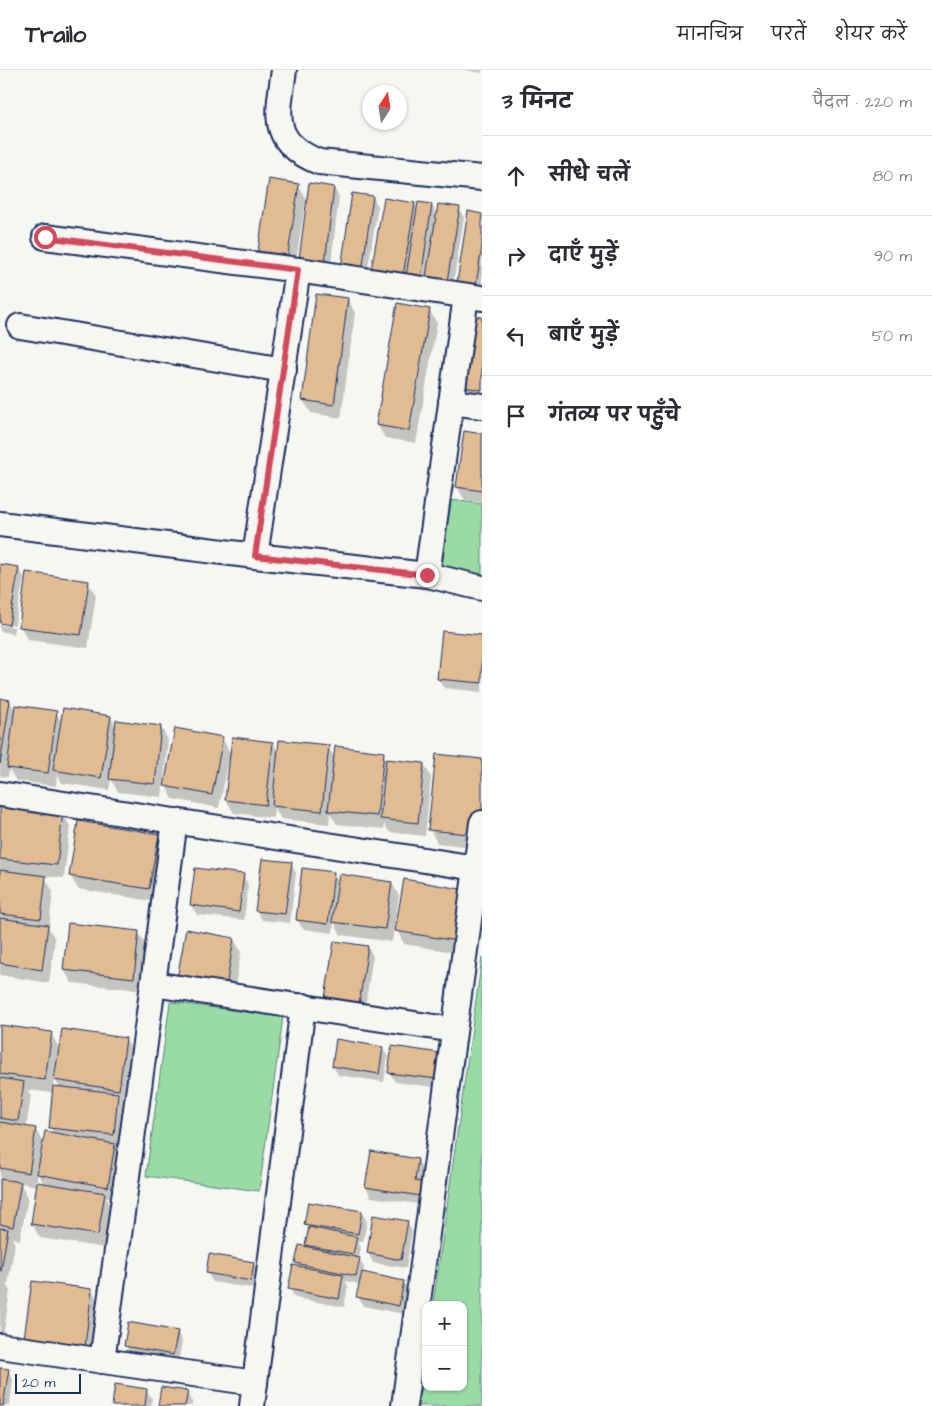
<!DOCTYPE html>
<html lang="hi">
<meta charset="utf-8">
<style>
:root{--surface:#fff;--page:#f7f7f7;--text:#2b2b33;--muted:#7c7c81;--line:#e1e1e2}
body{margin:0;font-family:"Architects Daughter","Playpen Sans Deva",sans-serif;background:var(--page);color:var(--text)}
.controls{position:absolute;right:15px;bottom:15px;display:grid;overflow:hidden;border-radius:10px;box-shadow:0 1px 4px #0004}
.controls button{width:45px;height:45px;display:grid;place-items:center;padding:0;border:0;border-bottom:1px solid var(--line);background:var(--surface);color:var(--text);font:25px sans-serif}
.compass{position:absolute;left:362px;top:15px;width:45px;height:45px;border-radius:50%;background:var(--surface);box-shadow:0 1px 4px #0004;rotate:12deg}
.scale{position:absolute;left:15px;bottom:12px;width:66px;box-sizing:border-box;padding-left:5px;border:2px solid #1b2f5e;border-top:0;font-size:14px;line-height:18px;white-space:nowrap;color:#1b2f5e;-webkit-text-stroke:4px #f6f6f2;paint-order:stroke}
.stop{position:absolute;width:15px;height:15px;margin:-11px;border:4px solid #d1495b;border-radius:50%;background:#fff}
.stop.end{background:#d1495b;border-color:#fff;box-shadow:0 1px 5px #0008}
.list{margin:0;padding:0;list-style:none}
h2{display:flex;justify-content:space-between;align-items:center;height:65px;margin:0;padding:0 20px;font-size:21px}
h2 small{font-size:16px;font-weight:400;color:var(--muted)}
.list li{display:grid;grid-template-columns:32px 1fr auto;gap:15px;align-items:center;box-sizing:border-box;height:80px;padding:0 20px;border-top:1px solid var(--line)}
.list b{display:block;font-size:19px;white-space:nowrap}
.list em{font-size:16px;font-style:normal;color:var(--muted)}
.icon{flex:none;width:28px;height:28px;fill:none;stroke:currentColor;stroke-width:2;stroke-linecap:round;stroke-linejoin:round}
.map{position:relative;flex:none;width:482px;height:1336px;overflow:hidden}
header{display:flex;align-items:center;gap:30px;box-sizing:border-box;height:70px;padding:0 25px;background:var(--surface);border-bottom:1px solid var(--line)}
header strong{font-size:24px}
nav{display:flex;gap:28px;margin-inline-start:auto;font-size:18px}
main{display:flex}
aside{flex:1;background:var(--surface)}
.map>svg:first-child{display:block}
</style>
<header>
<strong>Trailo</strong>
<nav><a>मानचित्र</a><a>परतें</a><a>शेयर करें</a></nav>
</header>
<main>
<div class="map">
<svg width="482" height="1336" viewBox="0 0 482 1336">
<rect width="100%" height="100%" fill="#f6f6f2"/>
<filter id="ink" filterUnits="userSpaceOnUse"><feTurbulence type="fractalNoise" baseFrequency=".02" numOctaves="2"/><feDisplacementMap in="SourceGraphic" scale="10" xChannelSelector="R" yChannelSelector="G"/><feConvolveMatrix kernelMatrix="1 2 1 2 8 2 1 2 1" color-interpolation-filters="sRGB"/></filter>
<g filter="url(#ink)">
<g fill="#9adba5" stroke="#5a8582">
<path d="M451 430 482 434V522L439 516Z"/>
<path d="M482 888V1336H418L426 1284V1317H463V1235H433Z"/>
<path d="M170 932 283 947 259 1121 146 1106Z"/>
</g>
<g fill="#0003" fill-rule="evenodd">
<path d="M464 0H482V3Z"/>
<path d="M298 115 306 128 293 210 265 206Z"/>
<path d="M334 118 339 127 329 209 305 206Z"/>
<path d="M373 127 378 136 365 217 341 204Z"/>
<path d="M415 134 418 140 432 135 437 145 459 138 464 148 451 226 379 219Z"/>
<path d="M482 145V221L462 229Z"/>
<path d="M348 229 355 243 341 348 311 343 303 330Z"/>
<path d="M429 240 437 253 416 373 385 368 377 354Z"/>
<path d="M482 249V331L472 330 464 317Z"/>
<path d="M482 365V433L465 430 457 417Z"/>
<path d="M0 495 18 498 24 507 13 564 0 561V555L14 557 15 555 0 552Z"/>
<path d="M88 512 96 525 88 578 28 570 20 556Z"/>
<path d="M482 567V622L444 618 438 609Z"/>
<path d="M0 629 10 631 15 641 56 642 62 653 111 647 116 657H161L168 670 162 727 118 722 111 709 109 720 62 713 57 704 56 716 16 711 9 699 8 707 0 706Z"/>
<path d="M222 668 231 684 273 673 279 683 328 677 335 688 383 683 387 690 424 694 431 707 425 766 389 762 384 754V759L337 754 330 743 329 754 281 749 274 737 273 748 234 743 226 730 231 689H229L219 738 173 729 166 716Z"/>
<path d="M482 691V778L437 773 430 759Z"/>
<path d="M0 736 62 743 70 756 64 808 44 806 53 821 49 858 55 869 49 913 0 905Z"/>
<path d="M158 766 166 779 157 832 78 819 70 805Z"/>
<path d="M291 793 296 803 290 853 262 850 256 840Z"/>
<path d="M333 803 339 813H392L399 826 392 872 341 865 334 852 333 863 303 859 297 850Z"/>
<path d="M243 805 248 815 244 850 197 845 191 835Z"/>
<path d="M465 821 464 884 404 874 397 860Z"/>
<path d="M138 862 146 875 141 920 72 913 64 900Z"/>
<path d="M234 869 241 882 232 936 185 927Z"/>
<path d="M335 872 368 877 373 886 364 943 332 938 326 928Z"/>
<path d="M0 956 51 964 60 979 126 970 133 983 126 1033 122 1032 125 1038 121 1078 116 1077 122 1088 115 1129 106 1128 111 1137 105 1178 40 1168 32 1154 38 1116 20 1113 28 1127 20 1170 12 1168 15 1174 8 1214H6L10 1221 2 1274 0 1273ZM54 1008 60 1018 53 1017ZM27 1020 54 1023 50 1057 54 1064 44 1074 35 1059 26 1058 31 1026ZM38 1103 44 1114 36 1113Z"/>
<path d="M382 978 388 987 384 1012 338 1005 333 996Z"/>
<path d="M439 984 442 1018 395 1012 390 1003Z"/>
<path d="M372 1083 418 1090 423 1100 421 1113 425 1135 371 1127 366 1117Z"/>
<path d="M361 1142 367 1151 363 1172 358 1171 361 1178 359 1189 364 1198 363 1204 403 1212 409 1221 404 1244 363 1236 358 1226 360 1214 345 1211 348 1216 344 1237 295 1228 289 1218 300 1198 297 1193 308 1178 306 1175 309 1161 305 1154Z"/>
<path d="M374 1146 407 1152 412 1161 406 1198 373 1193 368 1183Z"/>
<path d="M253 1193 259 1202 256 1219 213 1212 207 1203Z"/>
<path d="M92 1220 99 1234 92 1289 25 1268Z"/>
<path d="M177 1262 182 1271 178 1293 131 1285 125 1275Z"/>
<path d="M0 1299 8 1300 13 1309 10 1336H0Z"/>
<path d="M146 1320 152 1329 151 1336H113Z"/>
<path d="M187 1323 192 1332V1336H160Z"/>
</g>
<g fill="#e1bb92" stroke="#1b2f5e">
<path d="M269 109 299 114 286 197 256 193Z"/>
<path d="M309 113 334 117 324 201 298 197Z"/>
<path d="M352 123 373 126 361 208 340 205Z"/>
<path d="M384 128 415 133 402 212 370 206Z"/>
<path d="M418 132 432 134 420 215 405 212Z"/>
<path d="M438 134 460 137 446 217 425 213Z"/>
<path d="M468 141 482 144V176L475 222 456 219Z"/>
<path d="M316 224 348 228 334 335 302 330Z"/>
<path d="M397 233 430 239 409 361 376 355Z"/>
<path d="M474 246 482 247V320L463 317Z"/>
<path d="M464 361 482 364V421L456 417Z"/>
<path d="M0 494 19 497 9 555 0 553Z"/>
<path d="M26 502 89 511 81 565 19 557Z"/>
<path d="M442 561 482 565V613L437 609Z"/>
<path d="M0 628 10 630 0 694Z"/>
<path d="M15 635 57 641 48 703 7 698Z"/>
<path d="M63 638 111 646 101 708 53 700Z"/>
<path d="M116 650 161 656 155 714 109 709Z"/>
<path d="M175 658 223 667 212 725 164 716Z"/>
<path d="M232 667 273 672 266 735 225 730Z"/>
<path d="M279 670 329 675 322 741 272 736Z"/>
<path d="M335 676 384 682 377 746 328 741Z"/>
<path d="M436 684 482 689V739L479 765 428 760Z"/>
<path d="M386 689 424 693 418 753 380 749Z"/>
<path d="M0 734 63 741 57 795 0 789Z"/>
<path d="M78 751 159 764 149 819 69 806Z"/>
<path d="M262 789 292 792 285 844 255 841Z"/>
<path d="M195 798 244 804 239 842 190 835Z"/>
<path d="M302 798 334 802 328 854 296 850Z"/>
<path d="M0 800 46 806 41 849 0 844Z"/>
<path d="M339 804 392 812 385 859 332 852Z"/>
<path d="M404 809 466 820 457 871 395 861Z"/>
<path d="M0 848 48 855 42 900 0 893Z"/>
<path d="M68 853 139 861 134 908 63 900Z"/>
<path d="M186 859 234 868 225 923 176 914Z"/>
<path d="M334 871 368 876 359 934 325 928Z"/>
<path d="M0 955 52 962 45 1010 0 1004Z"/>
<path d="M62 959 126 968 119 1020 54 1010Z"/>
<path d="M336 969 383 977 379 1004 332 996Z"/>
<path d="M392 976 440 983 437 1009 388 1003Z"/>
<path d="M0 1008 24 1012 18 1051 0 1048Z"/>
<path d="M53 1016 118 1023 114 1065 49 1058Z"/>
<path d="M0 1052 36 1058 29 1103 0 1098Z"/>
<path d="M45 1061 115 1074 108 1117 37 1104Z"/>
<path d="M371 1081 418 1089 415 1111 423 1112 420 1126 365 1117Z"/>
<path d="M0 1109 21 1112 13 1157 0 1154Z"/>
<path d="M37 1112 105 1123 98 1165 31 1154Z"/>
<path d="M308 1132 362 1141 358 1164 304 1155Z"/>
<path d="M373 1145 408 1151 401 1190 367 1183Z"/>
<path d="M309 1157 357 1167 353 1184 305 1175Z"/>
<path d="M0 1158 8 1159 1 1201H0Z"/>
<path d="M299 1175 360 1188 356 1206 295 1193Z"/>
<path d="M209 1184 254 1192 251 1211 206 1203Z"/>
<path d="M293 1195 343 1205 339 1229 288 1219Z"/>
<path d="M362 1202 404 1211 399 1236 356 1227Z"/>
<path d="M32 1211 92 1219 85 1276 24 1268Z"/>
<path d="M128 1252 178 1261 173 1285 124 1276Z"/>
<path d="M0 1298 9 1299 3 1336H0Z"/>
<path d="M115 1314 147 1319 145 1336H112Z"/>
<path d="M161 1317 188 1321 185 1336H158Z"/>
</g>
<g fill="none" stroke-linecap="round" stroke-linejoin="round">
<g stroke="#1b2f5e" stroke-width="28">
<g id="street">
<path d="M284 0C278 45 269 72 319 92L482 108"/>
<path d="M45 167 298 200 482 228"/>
<path d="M20 256 284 300"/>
<path d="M451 332 482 336"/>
<path d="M0 454 255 486 427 505 482 518"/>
<path d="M255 486 298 200"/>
<path d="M427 505 466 226"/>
<path d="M0 724 476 798"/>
<path d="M153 914 454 960"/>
<path d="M0 1276 255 1313"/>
<path d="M102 1291 175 751"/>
<path d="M252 1336 303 936"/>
<path d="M404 1336 482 753"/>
</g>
</g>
<use href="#street" stroke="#f6f6f2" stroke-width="24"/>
</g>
</g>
<g fill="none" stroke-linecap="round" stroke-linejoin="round" filter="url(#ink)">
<path stroke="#d1495b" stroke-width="6" d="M45 167 298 200 255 486 427 505"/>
</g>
</svg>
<div class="controls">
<button>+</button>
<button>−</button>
</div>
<svg class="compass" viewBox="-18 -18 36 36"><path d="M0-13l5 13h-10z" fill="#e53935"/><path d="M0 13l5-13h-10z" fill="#7c7c81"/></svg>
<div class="scale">20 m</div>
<div class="stop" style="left:45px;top:167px"></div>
<div class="stop end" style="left:427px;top:505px"></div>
</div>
<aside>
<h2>3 मिनट<small>पैदल · 220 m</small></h2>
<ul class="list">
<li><svg class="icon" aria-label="ahead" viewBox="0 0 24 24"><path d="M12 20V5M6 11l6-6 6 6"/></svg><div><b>सीधे चलें</b></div><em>80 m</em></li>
<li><svg class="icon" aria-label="right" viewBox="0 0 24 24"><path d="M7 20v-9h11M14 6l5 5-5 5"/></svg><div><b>दाएँ मुड़ें</b></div><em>90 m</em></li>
<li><svg class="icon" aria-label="left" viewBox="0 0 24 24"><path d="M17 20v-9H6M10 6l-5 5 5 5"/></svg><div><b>बाएँ मुड़ें</b></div><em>50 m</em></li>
<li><svg class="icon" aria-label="arrive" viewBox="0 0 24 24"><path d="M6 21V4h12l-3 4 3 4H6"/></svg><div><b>गंतव्य पर पहुँचे</b></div></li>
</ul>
</aside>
</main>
